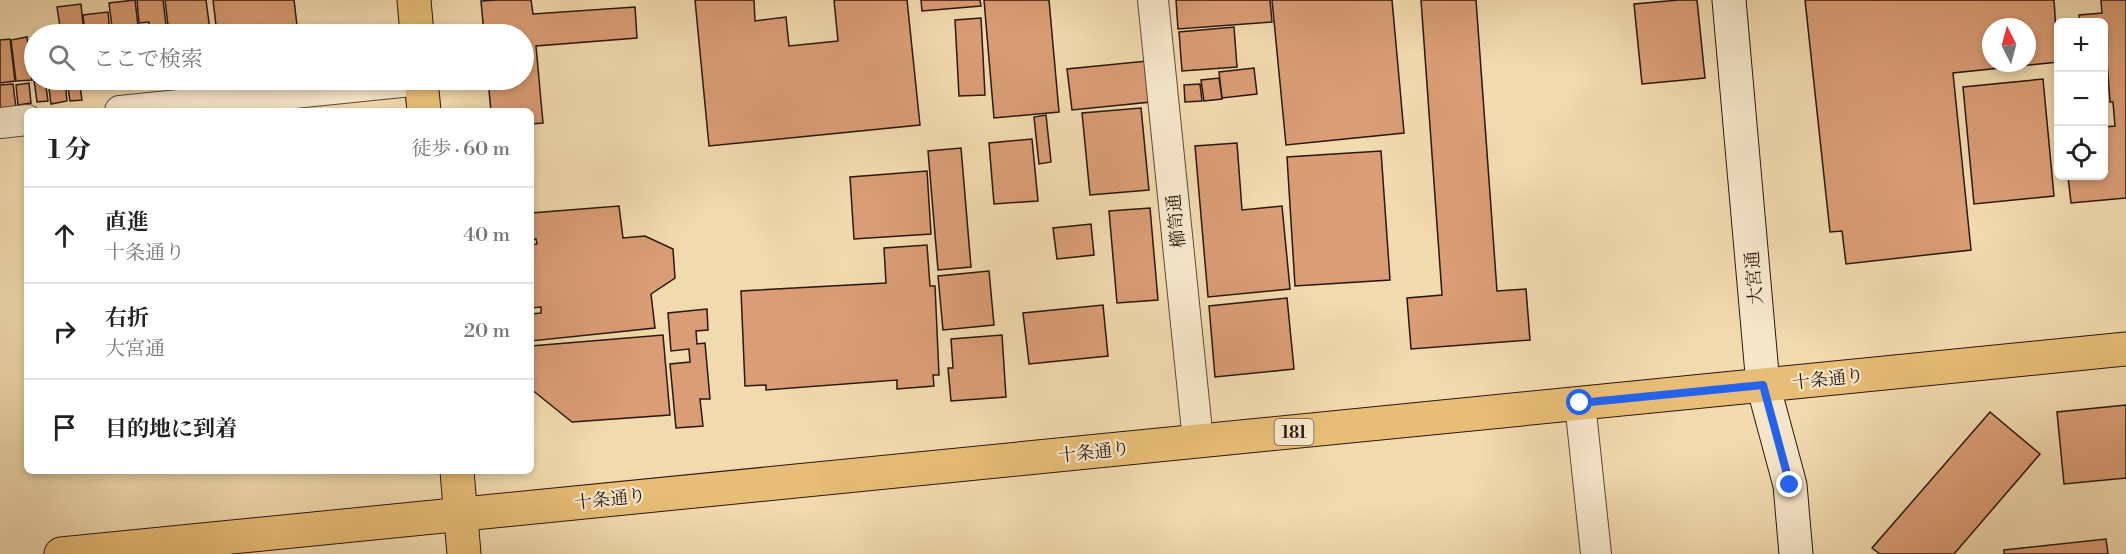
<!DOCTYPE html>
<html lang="ja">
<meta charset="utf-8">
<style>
:root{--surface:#fff;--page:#f6f6f6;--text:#222;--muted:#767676;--line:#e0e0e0}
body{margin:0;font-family:"Libre Bodoni","Noto Serif JP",serif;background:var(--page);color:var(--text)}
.controls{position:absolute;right:18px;top:18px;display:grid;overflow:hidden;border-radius:9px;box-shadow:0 3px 9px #0003}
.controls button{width:54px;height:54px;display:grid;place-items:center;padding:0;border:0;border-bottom:2px solid var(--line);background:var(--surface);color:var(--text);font:30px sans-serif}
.compass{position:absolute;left:1982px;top:18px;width:54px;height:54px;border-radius:50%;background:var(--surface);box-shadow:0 3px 9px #0003;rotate:354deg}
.stop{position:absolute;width:18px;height:18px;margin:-14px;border:4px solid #2563eb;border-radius:50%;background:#fff}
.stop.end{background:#2563eb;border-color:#fff;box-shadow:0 2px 6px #0008}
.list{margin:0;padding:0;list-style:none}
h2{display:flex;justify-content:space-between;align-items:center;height:78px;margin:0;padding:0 24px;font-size:26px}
h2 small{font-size:20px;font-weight:400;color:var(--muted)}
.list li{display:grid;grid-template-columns:39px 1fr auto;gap:18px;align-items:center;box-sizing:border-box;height:96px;padding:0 24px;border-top:2px solid var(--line)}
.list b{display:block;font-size:22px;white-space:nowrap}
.list p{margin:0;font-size:20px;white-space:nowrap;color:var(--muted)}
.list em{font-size:20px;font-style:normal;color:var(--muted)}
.icon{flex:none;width:33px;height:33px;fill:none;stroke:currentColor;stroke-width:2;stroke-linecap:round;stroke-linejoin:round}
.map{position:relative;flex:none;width:2126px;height:554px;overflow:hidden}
.search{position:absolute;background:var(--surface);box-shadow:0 3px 9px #0003;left:24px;top:24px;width:510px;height:66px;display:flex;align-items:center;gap:15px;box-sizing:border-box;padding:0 21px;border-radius:33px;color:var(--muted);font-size:22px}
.panel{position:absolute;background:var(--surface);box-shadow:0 3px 9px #0003;left:24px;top:108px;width:510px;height:366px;border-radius:9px}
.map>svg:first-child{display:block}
</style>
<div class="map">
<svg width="2126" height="554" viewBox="0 0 2126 554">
<rect width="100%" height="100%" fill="#f1daae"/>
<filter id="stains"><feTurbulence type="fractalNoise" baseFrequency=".00333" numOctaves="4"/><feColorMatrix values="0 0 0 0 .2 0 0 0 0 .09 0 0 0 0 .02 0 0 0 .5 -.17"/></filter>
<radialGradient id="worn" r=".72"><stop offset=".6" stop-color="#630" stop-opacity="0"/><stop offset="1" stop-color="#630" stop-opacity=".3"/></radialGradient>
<g fill="#da9d75" stroke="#2a160f" stroke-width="1.5" fill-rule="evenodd">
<path d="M135 0 139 34H120H124V25L112 27 109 3Z"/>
<path d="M137 0H163L167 34H141V33L150 32 149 22 139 23Z"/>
<path d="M165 0H206L210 30 169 34Z"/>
<path d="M213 0H294L298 34H217Z"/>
<path d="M497 0H531L533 14 635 7 637 38 536 46 543 123 531 124V111H491L488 80H524V34H484L481 1Z"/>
<path d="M695 0H754L755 21 786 17 789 46 838 41 834 0H907L920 125 709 146Z"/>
<path d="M921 0H980L981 6 922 11Z"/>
<path d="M984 0H1049L1059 112 994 118Z"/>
<path d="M1176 0H1270L1272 22 1178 29Z"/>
<path d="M1272 0H1392L1404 133 1286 145Z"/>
<path d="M1421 0H1476L1497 291 1526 289 1530 340 1411 349 1407 298 1442 295Z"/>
<path d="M1679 0H1697L1705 78 1642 84 1634 4Z"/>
<path d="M1805 0H2054L2058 62 1953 73 1971 250 1846 264 1842 231 1830 232ZM1991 27H2027V63H1991Z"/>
<path d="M2101 0H2126V198L2071 203 2068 176H2104V127L2115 126 2113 102H2110L2104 22H2080L2079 15 2102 13Z"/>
<path d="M81 4 84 34H61L57 7Z"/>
<path d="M108 12 110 34H85L83 15Z"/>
<path d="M981 18 985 95 959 96 955 20Z"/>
<path d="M1234 27 1237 67 1182 71 1179 32Z"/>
<path d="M210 31 211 34H181Z"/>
<path d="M27 37 32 80 16 81 11 40Z"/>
<path d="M10 39 15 81 0 83V40Z"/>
<path d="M34 48V80H45L48 101 37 102 30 49Z"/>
<path d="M1147 61 1151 102 1072 110 1067 69Z"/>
<path d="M1254 68 1257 94 1222 98 1219 72Z"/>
<path d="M1219 78 1222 99 1204 101 1201 80Z"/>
<path d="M2043 79 2054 196 1974 204 1963 87Z"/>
<path d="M65 80 67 101 51 104 48 81Z"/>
<path d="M67 80H79L82 100 70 101Z"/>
<path d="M29 83 31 103 18 105 16 85Z"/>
<path d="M13 84 16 108 0 111V85Z"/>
<path d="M1200 84 1202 101 1185 102 1184 85Z"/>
<path d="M1141 108 1149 190 1090 195 1082 113Z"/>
<path d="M1046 115 1051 162 1039 164 1034 117Z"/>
<path d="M1032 139 1038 201 994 204 989 143Z"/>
<path d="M1237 143 1242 210 1282 206 1290 289 1208 297 1195 146Z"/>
<path d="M961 148 971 267 938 270 928 151Z"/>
<path d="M1381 151 1390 280 1295 286 1287 157Z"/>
<path d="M927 171 931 234 854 239 850 177Z"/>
<path d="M619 206 623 238 645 236 673 249 675 278 651 294 655 328 531 341V314L541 313V307L531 308V303H533L531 296V245L537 244 536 239 531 240V213Z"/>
<path d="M1150 208 1158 300 1117 303 1109 211Z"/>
<path d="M1091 224 1094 255 1057 259 1053 228Z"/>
<path d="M927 245 930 286H935L939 375H933L934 386 897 389V380L766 390V385L745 386 741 291 886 283 884 248Z"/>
<path d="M989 271 994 325 943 330 938 276Z"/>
<path d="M1287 298 1294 369 1215 377 1209 306Z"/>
<path d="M1103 305 1108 356 1029 364 1023 313Z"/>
<path d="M707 309 708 330 696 331 697 344 705 343 710 399H700L703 426 676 428 670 364 690 362 689 349 671 351 668 313Z"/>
<path d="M663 335 670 415 572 422 531 389V346Z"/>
<path d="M1002 335 1006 397 951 401 948 368H953L951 339Z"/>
<path d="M2126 405V478L2064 484 2057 412Z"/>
<path d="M1990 412 2040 454 1954 554H1880L1872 548Z"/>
<path d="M2106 539 2108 554H2004V550Z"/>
</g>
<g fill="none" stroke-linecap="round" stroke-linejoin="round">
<g stroke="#5c4737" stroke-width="32">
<g id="street">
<path d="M1153 0 1198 441"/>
<path d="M120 111 421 80"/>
<path d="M0 123 27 120"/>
<path d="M1580 403 1596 554"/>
</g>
</g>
<g stroke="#2a160f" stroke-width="35">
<path id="secondary" d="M1729 0 1763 385 1790 485 1796 554"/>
</g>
<g stroke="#2a160f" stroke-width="35">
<path id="primary" d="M61 554 2126 349"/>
</g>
<g stroke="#2a160f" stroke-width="35">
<g id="highway">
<path d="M414 0 417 34"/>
<path d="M421 80 424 111"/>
<path d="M457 471 464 554"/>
</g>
</g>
<use href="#street" stroke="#f6e7ca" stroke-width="30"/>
<use href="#secondary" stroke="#f6e7ca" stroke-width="33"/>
<use href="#primary" stroke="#e8bd77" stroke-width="33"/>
<use href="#highway" stroke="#e8bd77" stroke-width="33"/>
</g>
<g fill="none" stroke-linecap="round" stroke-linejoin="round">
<path stroke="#2563eb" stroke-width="8" d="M1580 403 1763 385 1790 485"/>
</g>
<g text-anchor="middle" stroke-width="4.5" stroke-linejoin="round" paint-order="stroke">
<rect fill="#f6e7ca" stroke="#675547" stroke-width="1.5" x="1274.5" y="419" width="39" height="26" rx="4.5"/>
<g font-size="16" font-weight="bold" fill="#2a160f">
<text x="1294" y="438">181</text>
</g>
<g font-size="18" fill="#2a160f" stroke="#f6e7ca">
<text transform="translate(1176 221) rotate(-96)" y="6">櫛笥通</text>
<text transform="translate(1754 278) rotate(-95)" y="6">大宮通</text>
<text transform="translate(1828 379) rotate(-6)" y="6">十条通り</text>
<text transform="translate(1094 452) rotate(-6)" y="6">十条通り</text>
<text transform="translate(610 499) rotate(-6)" y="6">十条通り</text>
</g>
</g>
<rect width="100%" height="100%" filter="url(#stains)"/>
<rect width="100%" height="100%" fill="url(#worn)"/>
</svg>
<div class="controls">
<button>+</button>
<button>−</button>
<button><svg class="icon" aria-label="locate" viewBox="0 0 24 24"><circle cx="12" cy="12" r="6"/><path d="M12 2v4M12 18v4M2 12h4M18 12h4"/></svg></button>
</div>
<svg class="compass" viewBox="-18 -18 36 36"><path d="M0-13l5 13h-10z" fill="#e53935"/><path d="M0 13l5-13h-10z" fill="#767676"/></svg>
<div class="stop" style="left:1580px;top:403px"></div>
<div class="stop end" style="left:1790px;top:485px"></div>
<div class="search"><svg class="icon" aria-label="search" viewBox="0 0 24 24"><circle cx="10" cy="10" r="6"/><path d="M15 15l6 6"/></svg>ここで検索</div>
<section class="panel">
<h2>1 分<small>徒歩 · 60 m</small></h2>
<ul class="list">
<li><svg class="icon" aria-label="ahead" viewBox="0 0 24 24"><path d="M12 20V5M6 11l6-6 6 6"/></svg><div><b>直進</b><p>十条通り</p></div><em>40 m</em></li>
<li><svg class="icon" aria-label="right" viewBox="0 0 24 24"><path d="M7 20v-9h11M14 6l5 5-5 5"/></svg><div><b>右折</b><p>大宮通</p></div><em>20 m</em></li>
<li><svg class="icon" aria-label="arrive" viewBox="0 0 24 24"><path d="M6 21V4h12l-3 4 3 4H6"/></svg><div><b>目的地に到着</b></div></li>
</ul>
</section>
</div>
